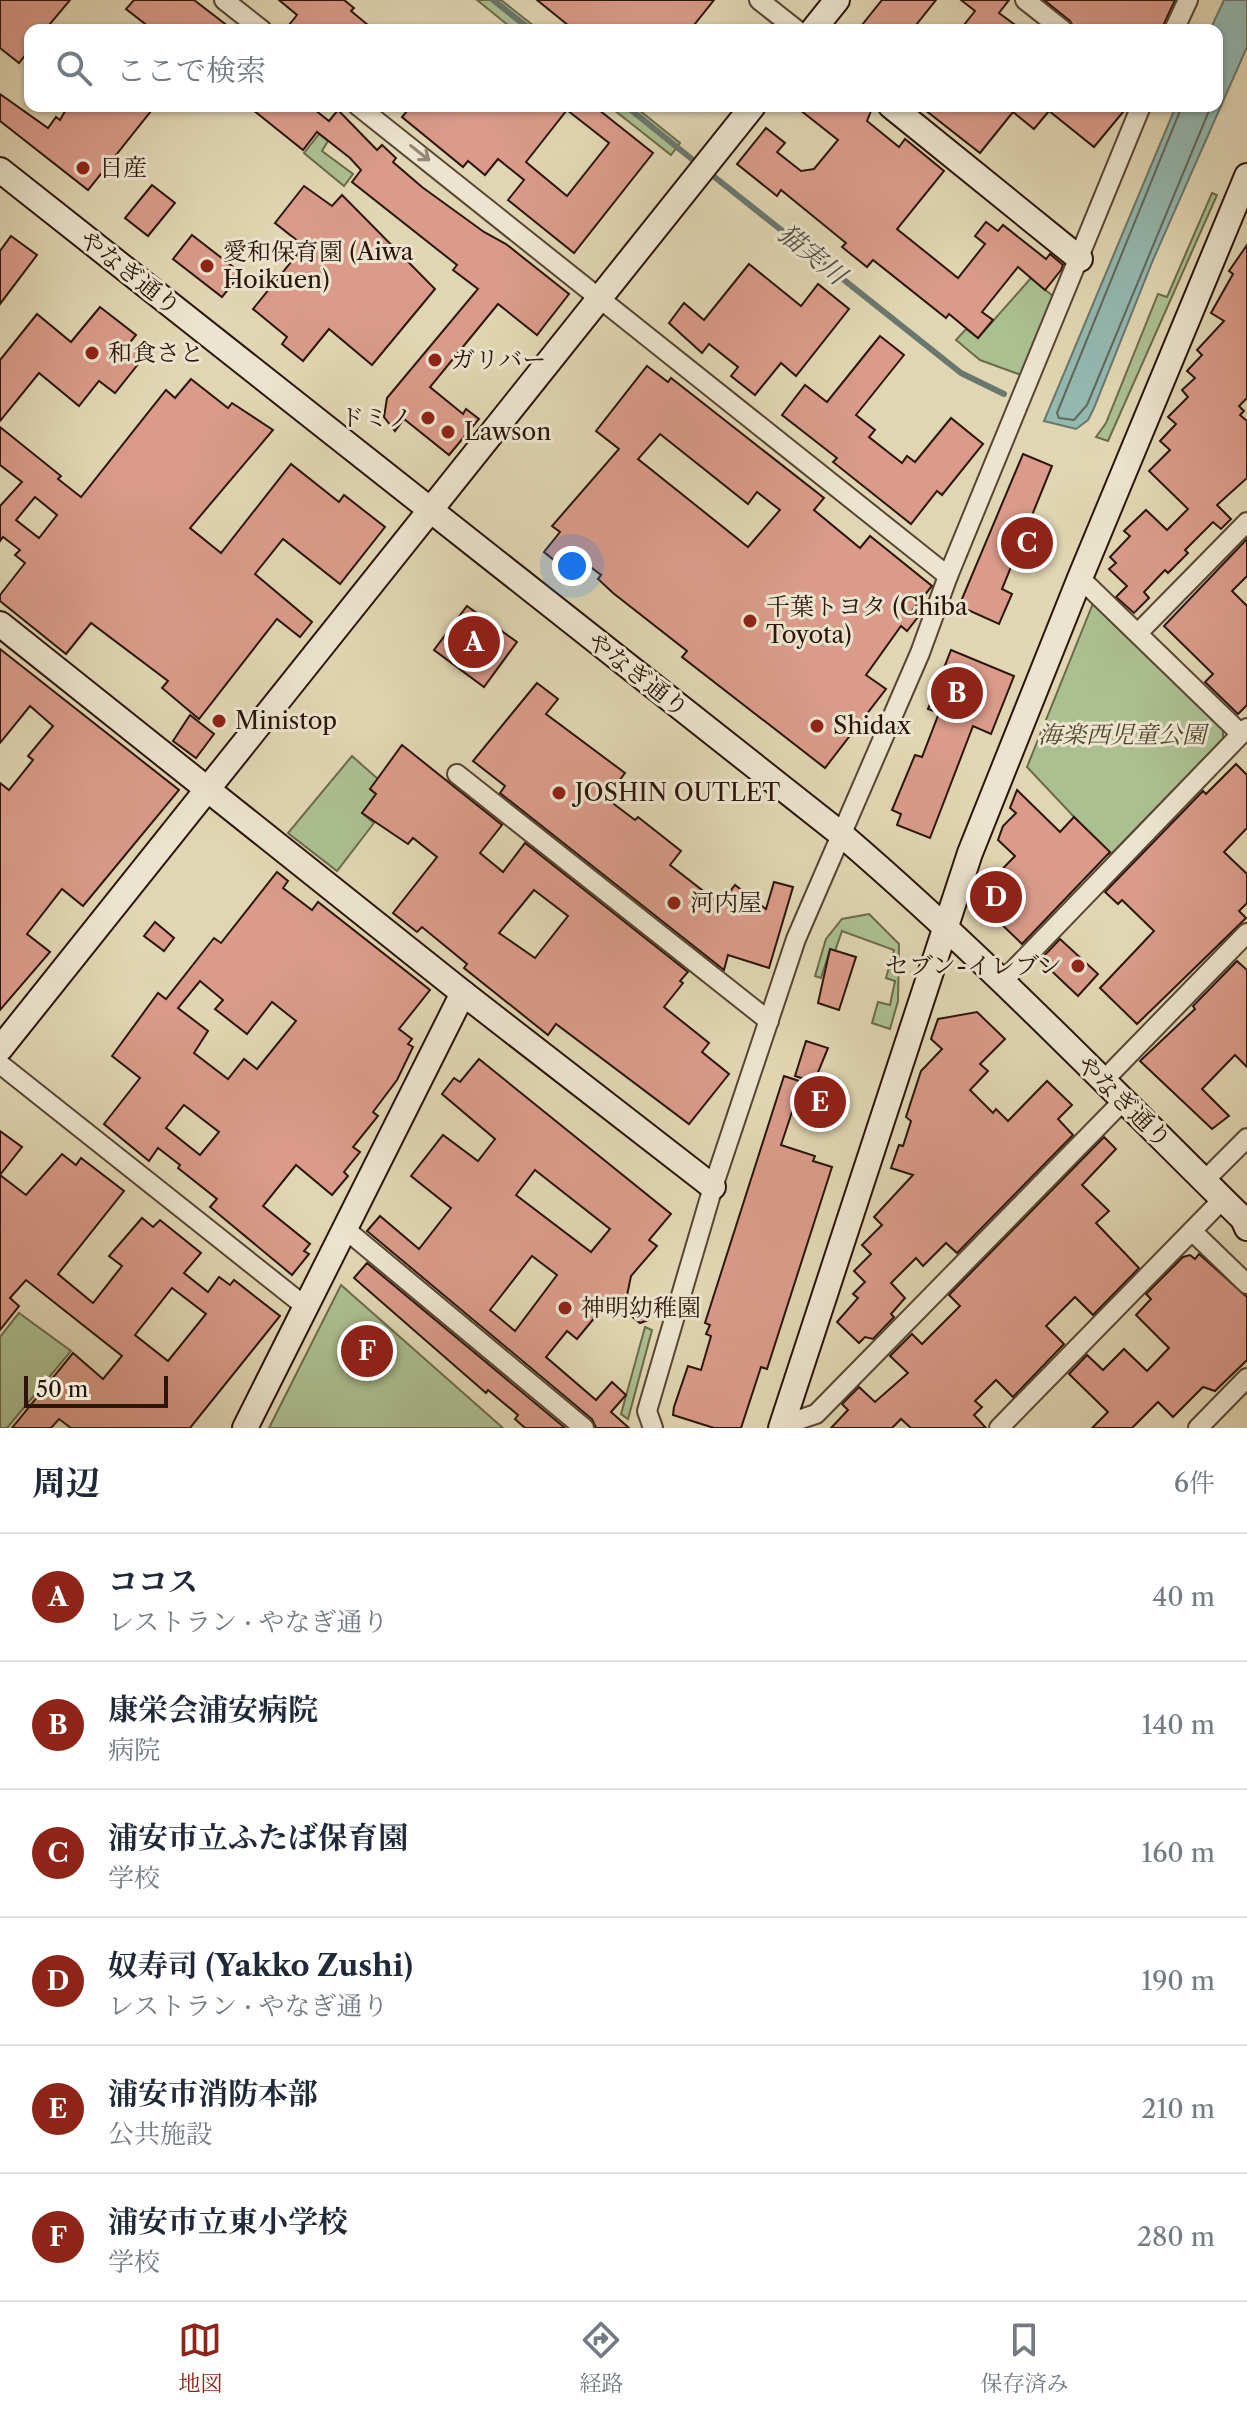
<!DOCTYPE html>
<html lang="ja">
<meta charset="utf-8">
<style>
:root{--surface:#fff;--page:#f2f2f3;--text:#1f2937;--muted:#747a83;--line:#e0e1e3;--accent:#8f2418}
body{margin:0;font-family:"Libre Caslon Text","Noto Serif JP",serif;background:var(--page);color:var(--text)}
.scale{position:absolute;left:24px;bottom:20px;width:144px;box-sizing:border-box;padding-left:8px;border:4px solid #2c1509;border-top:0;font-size:22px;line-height:28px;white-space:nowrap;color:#2c1509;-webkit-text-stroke:6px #ece4ce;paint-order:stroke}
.you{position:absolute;left:572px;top:566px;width:28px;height:28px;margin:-20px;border:6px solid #fff;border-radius:50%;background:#1a73e8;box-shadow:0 0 0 12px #1a73e833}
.badge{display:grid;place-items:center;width:52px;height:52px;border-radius:50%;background:var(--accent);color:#fff;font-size:26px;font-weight:700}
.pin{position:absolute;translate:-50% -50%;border:4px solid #fff;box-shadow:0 2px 8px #0006}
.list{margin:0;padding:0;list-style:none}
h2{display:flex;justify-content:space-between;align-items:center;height:104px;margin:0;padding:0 32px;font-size:34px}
h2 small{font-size:26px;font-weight:400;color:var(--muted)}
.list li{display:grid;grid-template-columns:52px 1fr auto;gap:24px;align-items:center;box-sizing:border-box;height:128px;padding:0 32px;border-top:2px solid var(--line)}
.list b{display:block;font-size:30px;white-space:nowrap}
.list p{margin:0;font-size:26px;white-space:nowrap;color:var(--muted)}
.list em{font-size:26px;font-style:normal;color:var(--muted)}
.icon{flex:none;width:44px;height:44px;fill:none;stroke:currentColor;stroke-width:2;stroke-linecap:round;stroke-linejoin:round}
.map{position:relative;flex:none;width:1247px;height:1428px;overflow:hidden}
.search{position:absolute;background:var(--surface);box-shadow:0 2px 6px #0004;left:24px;right:24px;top:24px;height:88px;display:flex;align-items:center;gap:20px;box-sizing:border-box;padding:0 28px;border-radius:16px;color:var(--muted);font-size:30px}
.sheet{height:872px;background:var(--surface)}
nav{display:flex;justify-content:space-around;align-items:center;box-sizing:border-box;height:112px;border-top:2px solid var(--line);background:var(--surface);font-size:22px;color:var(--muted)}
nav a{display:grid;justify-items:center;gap:4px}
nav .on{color:var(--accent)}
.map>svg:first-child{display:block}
</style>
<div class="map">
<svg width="1247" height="1428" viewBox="0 0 1247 1428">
<rect width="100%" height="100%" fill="#e1d6b3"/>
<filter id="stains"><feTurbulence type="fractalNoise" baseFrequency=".0025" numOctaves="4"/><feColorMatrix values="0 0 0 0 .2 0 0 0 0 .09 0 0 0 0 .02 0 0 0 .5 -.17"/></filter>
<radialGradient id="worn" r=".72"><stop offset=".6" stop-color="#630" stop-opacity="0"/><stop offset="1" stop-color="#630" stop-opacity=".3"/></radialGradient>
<g fill="#acbf91" stroke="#6c6a4d" stroke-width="2">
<path d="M477 0H501L539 30H514Z"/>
<path d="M609 106H634L680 143 671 155Z"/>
<path d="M319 134 328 141 322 151 353 174 344 186 304 153Z"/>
<path d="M1212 193 1217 195 1108 441 1096 437 1106 423 1158 294 1167 297Z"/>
<path d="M1031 278 1054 297 1021 375 980 360 956 340 966 329 978 338Z"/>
<path d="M1094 601 1223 727V739L1110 855 1027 767Z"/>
<path d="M352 756 378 779 370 789 376 794 362 813 374 823 337 871 288 833Z"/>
<path d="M869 914 899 944 898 1001 890 1029 872 1023 878 1002 890 1005 895 981 886 978 894 950 842 931 835 951 830 950 821 978 815 976 826 939 842 919Z"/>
<path d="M341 1285 503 1428H269Z"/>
<path d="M19 1313 71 1351 7 1428H0V1337Z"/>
<path d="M645 1327 652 1330 628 1419 621 1414Z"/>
</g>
<path fill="#94b9b1" stroke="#6a776e" stroke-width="2" d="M1224 0H1247V47L1153 260 1094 408 1088 420 1076 429 1044 421 1176 106H1217V30H1210Z"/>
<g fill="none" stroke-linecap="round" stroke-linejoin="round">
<path stroke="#60675d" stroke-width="2" d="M1182 106 1057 413 1059 418 1074 420 1087 405 1211 106"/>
<g stroke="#6a776e" stroke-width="6">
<path d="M493 0 531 30"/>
<path d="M626 106 698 164"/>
<path d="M707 171 961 373 1004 394"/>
</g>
</g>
<g fill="#da9b8a" stroke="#2c1509" stroke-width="2" fill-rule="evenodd">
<path d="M0 0H70L45 30H30V49L19 63 0 48Z"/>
<path d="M134 0H194L233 30H153L126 9Z"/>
<path d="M279 0H344L354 8 351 11 374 30H285L297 15Z"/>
<path d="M537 0H714L690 30H574Z"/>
<path d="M882 0H936L912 30H858Z"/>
<path d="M961 0H1009L999 13 1022 30H960L975 11Z"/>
<path d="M1044 0H1175L1161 30H1075L1070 21Z"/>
<path d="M0 94 48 128 56 117 60 120 68 106H155L88 190 0 121Z"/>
<path d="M248 106H310L329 121 338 110 377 150 382 145 396 158 393 162 422 187 484 232 506 244 569 294 537 335 498 304 430 387 463 414 466 409 479 419 449 455 404 419 395 431 384 417 387 398 478 289 453 270 457 265 352 182 361 170 350 158 317 132 303 150Z"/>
<path d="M411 106H594L653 153 574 253 508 200 524 180 498 159 485 175 468 161 463 167 402 117ZM567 110 609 143 567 196 526 162Z"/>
<path d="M795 106H873L867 121 899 147 905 139 944 171 897 229 958 278 985 244 975 236 986 222 998 231 1003 225 1046 259 1050 254 1063 265 1061 270 1045 290 1018 267 982 312 993 320 978 338 949 314 946 318 873 260 867 267 842 247 846 243 781 190 777 196 737 164 766 128 785 143 777 152 801 171 814 169 838 140Z"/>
<path d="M920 106H1128L1094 147 1049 111 1034 129 1013 112 980 153Z"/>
<path d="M152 185 175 203 148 236 125 218Z"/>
<path d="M304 186 332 206 342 195 435 289 372 365 329 329 303 361 282 344 287 337 253 309 304 246 275 223Z"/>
<path d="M192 235 241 273 222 297 173 259Z"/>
<path d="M11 236 37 255 0 304V251Z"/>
<path d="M1247 245V398L1239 406 1244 411 1240 415 1247 421V478L1217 505 1231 519 1221 529 1213 522 1185 550 1188 553 1168 573 1165 570 1144 592 1149 598 1134 613 1116 597 1127 586 1109 569 1116 563 1110 557 1130 536 1124 531 1146 510 1167 530 1188 509 1149 471 1170 450 1160 441 1176 424 1168 417 1188 397 1182 390 1195 378 1187 371 1202 355 1197 350 1224 321 1211 313 1233 274 1229 271Z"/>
<path d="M749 264 801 306 818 284 849 309 796 376 781 363 755 395 731 376 738 367 709 344 702 353 669 323 684 303 704 320Z"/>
<path d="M100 307 136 335 127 346 143 358 115 393 99 381 79 406 39 373 0 421V360L37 314 71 342Z"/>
<path d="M880 336 904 355 856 415 875 430 869 437 902 463 907 456 915 462 951 418 983 444 942 495 937 491 911 524 833 462 837 458 782 415 805 385 827 402Z"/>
<path d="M647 366 668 382 671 378 824 498 814 510 860 548 870 536 932 586 911 612 918 617 907 631 901 626 866 675 886 689 825 768 682 657 687 651 613 593 598 579 601 575 576 556 565 569 544 552 560 532 552 526 619 449 596 431ZM660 434 748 504 757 492 780 510 748 547 638 459Z"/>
<path d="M191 379 228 408 232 403 273 430 190 528 221 553 291 464 339 502 344 495 385 527 340 584 283 539 255 574 312 622 300 637 277 619 199 719 162 688 168 681 91 623 66 654 0 601V595L25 563 15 555 20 550 3 537 0 541V506L22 482 0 465V427L61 476 58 479 81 497 166 390 175 398ZM35 497 57 515 39 538 16 520Z"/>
<path d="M1023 454 1052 466 1002 589 1012 594 999 624 959 606Z"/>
<path d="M1247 539V576L1232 591 1247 606V705L1238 714 1205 682 1213 674 1164 626Z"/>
<path d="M467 606 517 642 484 687 434 650Z"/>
<path d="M0 649 179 790 83 906 62 889 27 934 50 952 0 1010V783L9 790 33 760 28 756 53 726 30 706 0 743Z"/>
<path d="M951 650 1014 676 991 734 973 726 930 838 897 825 901 814 892 810 915 755 922 757 939 713 928 709Z"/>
<path d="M537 683 558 699 546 714 625 773 606 798 635 820 638 817 681 851 670 865 720 904 735 885 766 909 774 882 793 887 769 968 728 955 724 970 500 793 505 786 473 761Z"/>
<path d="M190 715 214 734 196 758 173 741Z"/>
<path d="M402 745 502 825 480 853 503 872 525 843 688 972 680 981 683 983 664 1007 709 1043 702 1052 729 1074 689 1124 556 1024 548 1035 464 968 467 964 422 927 417 932 393 913 437 857 413 838 408 844 362 813 376 794 370 789ZM534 890 568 916 535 958 499 933Z"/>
<path d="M1236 764 1247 775V828L1224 852 1247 874V903L1239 911 1246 918 1137 1024 1100 988 1154 931 1122 900 1118 904 1105 892 1203 791 1206 794Z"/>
<path d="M1017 790 1060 832 1074 817 1110 852 1022 944 995 918 998 915 989 906 983 889 1015 856 998 840 1003 826 1016 813 1010 808Z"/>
<path d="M277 872 288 881 283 888 312 910 318 902 430 990 399 1029 412 1039 408 1044 413 1047 397 1080 373 1112 378 1116 353 1147 360 1152 344 1172 348 1176 332 1195 296 1165 263 1206 310 1244 304 1251 309 1254 292 1275 210 1207 217 1199 178 1168 180 1165 158 1148 149 1161 104 1124 140 1078 112 1056 158 993 166 999 214 938 221 943ZM200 981 223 1000 215 1009 247 1034 272 1002 296 1021 257 1069 244 1059 228 1079 194 1053 208 1031 178 1008ZM184 1105 219 1132 200 1155 166 1128Z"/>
<path d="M155 922 174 938 164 951 144 936Z"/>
<path d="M1060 939 1098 974 1078 996 1040 960Z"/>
<path d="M830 949 856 957 839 1010 818 1003Z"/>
<path d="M1237 961 1247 970V1067L1235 1055 1202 1089 1229 1116 1212 1129 1140 1061 1195 1009 1193 1006Z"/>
<path d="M977 1012 1005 1039 980 1064 988 1071 970 1090 993 1113 996 1109 1008 1121 1047 1081 1072 1105 1058 1119 1073 1135 957 1253 946 1243 923 1266 916 1258 891 1283 905 1298 891 1314 894 1317 873 1339 865 1337 859 1343 837 1322 858 1298 853 1294 865 1282 854 1271 871 1254 862 1245 882 1225 874 1217 913 1175 891 1168 899 1145 903 1146 911 1121 906 1117 921 1071 942 1049 931 1039 938 1019Z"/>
<path d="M806 1041 828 1048 814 1082 795 1076Z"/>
<path d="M479 1059 671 1214 649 1240 657 1246 631 1276 625 1305 646 1308 648 1320 640 1323 610 1299 577 1339 567 1331 546 1357 596 1400 612 1382 626 1395 611 1412 629 1428H596L592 1419 367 1231 380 1216 419 1249 451 1208 411 1176 443 1135 478 1161 495 1139 442 1094 454 1078 460 1082ZM535 1170 610 1229 591 1252 516 1195ZM532 1256 557 1275 515 1331 490 1310Z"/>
<path d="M784 1076 802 1082 781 1145 815 1156 813 1161 832 1167 767 1369 761 1367 741 1428H714L673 1415 674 1407 688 1366 701 1370 711 1336 706 1334 710 1325 705 1323Z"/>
<path d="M0 1131 22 1147 0 1175 26 1195 62 1154 76 1165 81 1158 124 1191 58 1274 93 1303 122 1266 109 1256 142 1218 153 1227 160 1220 201 1253 184 1273 208 1292 219 1277 230 1285 234 1280 280 1316 190 1428H71L59 1419 51 1428H12L73 1353 103 1379 122 1356 26 1280 10 1298 19 1306 0 1330ZM172 1288 206 1314 168 1361 135 1335Z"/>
<path d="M1104 1137 1116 1149 1082 1185 1109 1211 1096 1223 1139 1268 1093 1315 1075 1297 1046 1326 1064 1344 1013 1397 996 1380 975 1401 982 1407 974 1415 986 1428H911L901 1419 892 1428H831L848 1410 842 1404 859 1387 875 1402 908 1373 890 1356 912 1334 922 1344 960 1306 949 1295Z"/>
<path d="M1199 1254 1247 1297V1360L1215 1391 1203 1387 1173 1417 1158 1402 1132 1428H1092L1108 1412 1069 1374 1087 1355 1103 1370 1124 1349 1147 1371 1169 1348 1136 1315 1151 1299 1146 1294 1183 1257 1190 1255 1195 1259Z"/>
<path d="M367 1263 565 1428H525L515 1419 518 1415 488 1390 486 1393 354 1278Z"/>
</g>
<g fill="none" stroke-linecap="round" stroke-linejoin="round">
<g stroke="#594534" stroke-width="22">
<g id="street">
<path d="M224 0 262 30"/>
<path d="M759 0 797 30"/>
<path d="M1025 0 1063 30"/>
<path d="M1174 30 1188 0"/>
<path d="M358 106 948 576"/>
<path d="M1080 578 1241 734"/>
<path d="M1138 633 1247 522"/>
<path d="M457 774 769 1021"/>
<path d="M1002 982 1247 728"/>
<path d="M0 1064 306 1307"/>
<path d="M1103 1081 1247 933"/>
<path d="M1204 1181 1247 1138"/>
<path d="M345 1229 584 1428"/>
<path d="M1192 1231 1247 1284"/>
<path d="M785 1417 798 1420 816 1414 1123 1101"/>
<path d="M653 1428 647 1411 713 1187 796 939 920 653 948 576 1141 106"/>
<path d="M999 1428 1223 1199"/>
<path d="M1198 1428 1247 1378"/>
</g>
</g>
<g stroke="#2c1509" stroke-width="28">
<g id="secondary">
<path d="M813 30 837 0"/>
<path d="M891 106 1080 259"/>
<path d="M0 170 842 835C983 956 1111 1089 1243 1219L1247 1228"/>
<path d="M0 624 463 993 713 1187"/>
<path d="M0 1049 753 106"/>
<path d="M245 1428 463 993"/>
<path d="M781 1428 970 853 1080 578 1247 176"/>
</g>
</g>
<use href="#street" stroke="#ece4ce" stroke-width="18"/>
<use href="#secondary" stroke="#ece4ce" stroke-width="24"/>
</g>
<defs><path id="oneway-shaft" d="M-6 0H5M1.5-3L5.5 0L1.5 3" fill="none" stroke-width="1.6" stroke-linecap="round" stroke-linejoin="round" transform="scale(2)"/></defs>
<use stroke="#968775" href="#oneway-shaft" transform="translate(420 153) rotate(38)"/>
<g fill="#8f2418" stroke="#ece4ce" stroke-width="3">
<circle cx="83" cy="168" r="8"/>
<circle cx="207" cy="266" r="8"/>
<circle cx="92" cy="353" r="8"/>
<circle cx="435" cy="360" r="8"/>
<circle cx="428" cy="418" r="8"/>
<circle cx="448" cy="432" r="8"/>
<circle cx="750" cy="621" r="8"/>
<circle cx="219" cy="721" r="8"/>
<circle cx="817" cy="726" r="8"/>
<circle cx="559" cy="793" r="8"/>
<circle cx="674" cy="903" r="8"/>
<circle cx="1078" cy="966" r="8"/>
<circle cx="565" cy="1308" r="8"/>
</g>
<g text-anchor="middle" stroke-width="6" stroke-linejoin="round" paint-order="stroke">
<g font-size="24" fill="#2c1509" stroke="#ece4ce" text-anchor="start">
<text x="99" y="176">日産</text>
<text x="223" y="260">愛和保育園 (Aiwa<tspan x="223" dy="28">Hoikuen)</tspan></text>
<text x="108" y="361">和食さと</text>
<text x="451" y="368">ガリバー</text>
<text x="412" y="426" text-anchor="end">ドミノ</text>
<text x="464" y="440">Lawson</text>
<text x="766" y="615">千葉トヨタ (Chiba<tspan x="766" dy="28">Toyota)</tspan></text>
<text x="235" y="729">Ministop</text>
<text x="833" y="734">Shidax</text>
<text x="575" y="801">JOSHIN OUTLET</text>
<text x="690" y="911">河内屋</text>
<text x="1062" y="974" text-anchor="end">セブン-イレブン</text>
<text x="581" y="1316">神明幼稚園</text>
</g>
<g font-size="24" fill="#2c1509" stroke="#ece4ce">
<text transform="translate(130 273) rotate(38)" y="8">やなぎ通り</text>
<text transform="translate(638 675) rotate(38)" y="8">やなぎ通り</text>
<text transform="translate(1124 1102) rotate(44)" y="8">やなぎ通り</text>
</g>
<g font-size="24" font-style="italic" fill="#524832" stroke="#ece4ce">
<text x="1122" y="743">海楽西児童公園</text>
</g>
<g font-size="26" font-style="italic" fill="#504e44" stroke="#ece4ce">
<text transform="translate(812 254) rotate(39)" y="9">猫実川</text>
</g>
</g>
<rect width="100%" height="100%" filter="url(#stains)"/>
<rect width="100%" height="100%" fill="url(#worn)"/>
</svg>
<div class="scale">50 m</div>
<div class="you"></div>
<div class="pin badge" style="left:474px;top:642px">A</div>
<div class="pin badge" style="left:957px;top:693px">B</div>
<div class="pin badge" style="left:1027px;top:543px">C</div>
<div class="pin badge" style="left:996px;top:897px">D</div>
<div class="pin badge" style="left:820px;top:1102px">E</div>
<div class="pin badge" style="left:367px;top:1351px">F</div>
<div class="search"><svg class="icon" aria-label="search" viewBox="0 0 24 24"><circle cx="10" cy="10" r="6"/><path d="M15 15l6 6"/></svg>ここで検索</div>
</div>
<section class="sheet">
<h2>周辺<small>6件</small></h2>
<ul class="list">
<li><span class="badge">A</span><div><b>ココス</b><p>レストラン · やなぎ通り</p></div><em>40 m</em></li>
<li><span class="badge">B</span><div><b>康栄会浦安病院</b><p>病院</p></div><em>140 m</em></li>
<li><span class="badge">C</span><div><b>浦安市立ふたば保育園</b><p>学校</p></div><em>160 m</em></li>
<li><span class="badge">D</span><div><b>奴寿司 (Yakko Zushi)</b><p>レストラン · やなぎ通り</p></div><em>190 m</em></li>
<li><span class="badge">E</span><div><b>浦安市消防本部</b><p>公共施設</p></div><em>210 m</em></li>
<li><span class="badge">F</span><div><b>浦安市立東小学校</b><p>学校</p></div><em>280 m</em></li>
</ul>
</section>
<nav>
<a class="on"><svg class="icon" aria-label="map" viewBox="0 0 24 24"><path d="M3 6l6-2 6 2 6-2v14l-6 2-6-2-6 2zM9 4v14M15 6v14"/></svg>地図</a>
<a><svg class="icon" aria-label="directions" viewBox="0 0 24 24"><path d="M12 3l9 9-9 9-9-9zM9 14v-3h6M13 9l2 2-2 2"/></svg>経路</a>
<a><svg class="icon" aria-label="saved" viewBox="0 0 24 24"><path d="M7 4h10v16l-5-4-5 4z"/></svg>保存済み</a>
</nav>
